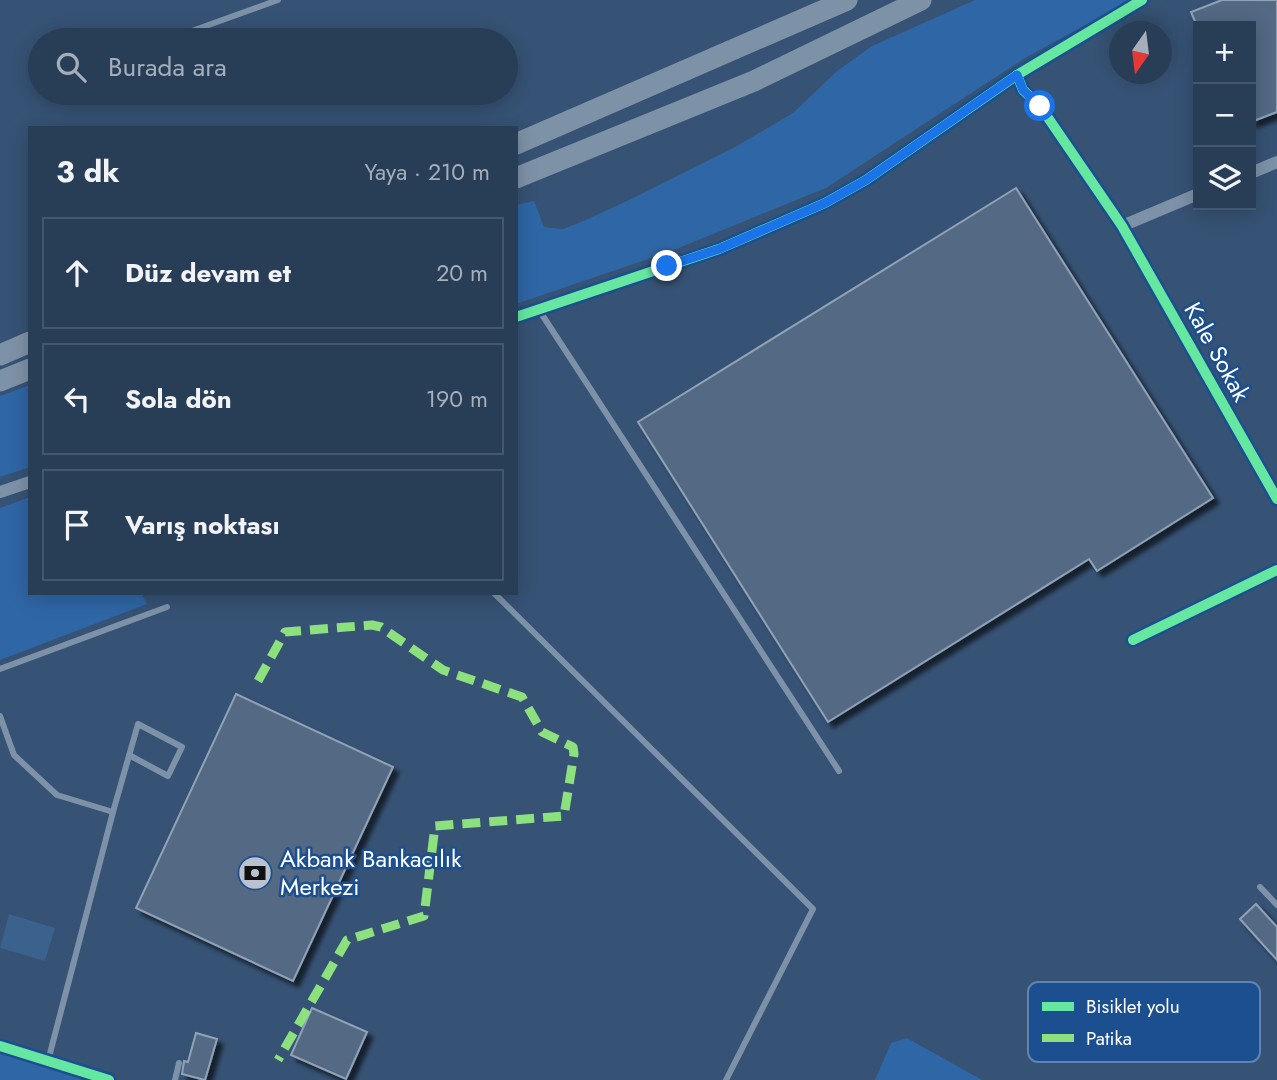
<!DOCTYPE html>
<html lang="tr">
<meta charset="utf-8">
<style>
:root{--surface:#283e57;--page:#30455d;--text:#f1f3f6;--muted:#a5aeba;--line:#44576d}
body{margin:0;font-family:Jost,sans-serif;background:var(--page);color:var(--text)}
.controls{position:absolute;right:21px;top:21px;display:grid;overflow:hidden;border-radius:0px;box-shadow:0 4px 18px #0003}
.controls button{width:63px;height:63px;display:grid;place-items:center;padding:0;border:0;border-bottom:2px solid var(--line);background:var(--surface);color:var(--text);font:35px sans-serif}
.compass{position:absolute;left:1109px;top:21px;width:63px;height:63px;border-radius:50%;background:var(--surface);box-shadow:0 4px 18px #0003;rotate:194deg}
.stop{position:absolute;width:21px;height:21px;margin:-16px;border:5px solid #1a73e8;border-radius:50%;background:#fff}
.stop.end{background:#1a73e8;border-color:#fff;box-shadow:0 2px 7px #0008}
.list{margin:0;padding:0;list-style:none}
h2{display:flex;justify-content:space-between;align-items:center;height:91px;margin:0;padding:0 28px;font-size:30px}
h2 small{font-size:23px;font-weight:400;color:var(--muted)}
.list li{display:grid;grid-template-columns:46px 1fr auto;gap:21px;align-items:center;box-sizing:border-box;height:112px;margin:0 14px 14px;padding:0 14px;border:2px solid var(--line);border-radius:0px}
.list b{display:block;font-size:26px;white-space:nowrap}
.list em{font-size:23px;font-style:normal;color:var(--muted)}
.icon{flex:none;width:38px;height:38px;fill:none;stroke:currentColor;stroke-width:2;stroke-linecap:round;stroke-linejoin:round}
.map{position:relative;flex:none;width:1277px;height:1080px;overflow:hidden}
.search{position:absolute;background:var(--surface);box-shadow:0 4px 18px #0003;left:28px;top:28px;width:490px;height:77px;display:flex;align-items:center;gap:18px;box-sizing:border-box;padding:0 24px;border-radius:38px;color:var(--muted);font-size:26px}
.panel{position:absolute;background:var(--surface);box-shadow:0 4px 18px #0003;left:28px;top:126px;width:490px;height:469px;border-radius:0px}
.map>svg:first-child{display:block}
</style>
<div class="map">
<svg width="1277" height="1080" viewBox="0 0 1277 1080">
<defs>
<filter id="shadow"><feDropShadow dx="5.5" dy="5.5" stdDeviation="2" flood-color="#0009"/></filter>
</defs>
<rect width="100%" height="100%" fill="#365274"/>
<g fill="#2f66a5">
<path d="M975 0H1131L1025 58 826 188 669 252 516 304V205L534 201 544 227 563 229 581 222 631 199 735 147 793 113 837 71 872 46Z"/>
<path d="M30 385V467L0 477V396Z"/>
<path d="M30 497V593H141L147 604 0 660V508Z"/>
<path d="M907 1038 982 1080H875L891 1043Z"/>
<path d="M0 1052 87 1080H0Z"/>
</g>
<path fill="#3b618d" d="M9 914 55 928 45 961 0 948Z"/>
<g fill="#526984" stroke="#92a2b6" stroke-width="2" filter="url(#shadow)">
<path d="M1222 0H1277V112L1251 122V26H1197L1191 12Z"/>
<path d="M1016 188 1213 498 1097 571 1089 559 828 722 638 422Z"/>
<path d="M236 694 393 767 293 981 136 908Z"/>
<path d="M1256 904 1277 927V960L1240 919Z"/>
<path d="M312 1008 367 1032 346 1079 291 1055Z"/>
<path d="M196 1033 217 1039 205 1080 182 1074 184 1061 188 1062Z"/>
</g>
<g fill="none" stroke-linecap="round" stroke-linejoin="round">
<g stroke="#7d92a8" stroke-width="6">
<path d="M167 40 278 0"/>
<path d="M539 310 839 771"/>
<path d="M494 593 813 909 726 1080"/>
<path d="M0 669 167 607"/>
<path d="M0 716 14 755 57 795 113 812 48 1061"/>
<path d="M113 812 138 724 182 747 168 776 129 755"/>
<path d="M1260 887 1277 905"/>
<path d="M175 1080 179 1063"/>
</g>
<g stroke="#7d92a8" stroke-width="12">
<path d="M1017 75 1023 90 1040 106 1122 226 1277 499"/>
<path d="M1251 173 1277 162"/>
<path d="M1122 226 1198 194"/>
<path d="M516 317 719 249 825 203 866 180 1017 75 1142 0"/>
<path d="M0 492 30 482"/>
<path d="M0 1046 109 1080"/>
</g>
<path stroke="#7d92a8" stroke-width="14" d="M1133 640 1277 570"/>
<g stroke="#7e92a7" stroke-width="21">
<path d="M516 144 847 0"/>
<path d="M516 178 754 81 921 0"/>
<path d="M0 355 30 342"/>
<path d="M0 381 30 369"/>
</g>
<path stroke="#8de07e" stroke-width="9" stroke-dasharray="18 9" stroke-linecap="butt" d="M258 681 285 632 372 625 381 627 443 670 522 697 542 732 573 747 574 754 564 816 435 826 424 916 347 940 278 1060"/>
<g stroke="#1b4f8f" stroke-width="15">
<g id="cycleway">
<path d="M1017 75 1023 90 1040 106 1122 226 1277 499"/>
<path d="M516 317 719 249 825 203 866 180 1017 75 1142 0"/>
<path d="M1133 640 1277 570"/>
<path d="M0 1046 109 1080"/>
</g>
</g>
<use href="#cycleway" stroke="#66e7a1" stroke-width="10"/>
</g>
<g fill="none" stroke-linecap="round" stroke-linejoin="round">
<path stroke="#1a73e8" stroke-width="9" d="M667 266 719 249 825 203 866 180 1017 75 1023 90 1040 106"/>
</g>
<defs>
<g id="bank-disc" transform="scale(1.75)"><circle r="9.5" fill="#b9c2ce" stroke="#1b4f8f"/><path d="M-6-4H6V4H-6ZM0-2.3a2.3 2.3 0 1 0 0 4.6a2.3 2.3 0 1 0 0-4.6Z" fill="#111"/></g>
</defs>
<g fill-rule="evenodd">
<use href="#bank-disc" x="255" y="873"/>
</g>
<g text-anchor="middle" stroke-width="5" stroke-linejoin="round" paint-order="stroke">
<g font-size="24" fill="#fff" stroke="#1b4f8f">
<text transform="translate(1217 352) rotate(61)" y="8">Kale Sokak</text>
</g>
<g font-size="24" fill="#fff" stroke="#1b4f8f" text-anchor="start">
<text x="280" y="867">Akbank Bankacılık<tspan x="280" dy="28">Merkezi</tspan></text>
</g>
</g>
<rect x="1028" y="982" width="232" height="80" rx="10" fill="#1b4f8f" stroke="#5f84b1" stroke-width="2"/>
<rect x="1042" y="1002" width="32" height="9" fill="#66e7a1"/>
<rect x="1042" y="1034" width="32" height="8" fill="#8de07e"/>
<g font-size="19" fill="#fff">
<text x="1086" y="1013">Bisiklet yolu</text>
<text x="1086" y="1045">Patika</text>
</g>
</svg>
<div class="controls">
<button>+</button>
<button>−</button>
<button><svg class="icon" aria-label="layers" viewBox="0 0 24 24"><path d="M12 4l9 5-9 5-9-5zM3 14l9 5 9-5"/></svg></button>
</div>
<svg class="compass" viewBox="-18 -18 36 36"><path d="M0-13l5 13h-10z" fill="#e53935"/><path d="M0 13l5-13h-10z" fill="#a5aeba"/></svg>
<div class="stop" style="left:1040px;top:106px"></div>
<div class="stop end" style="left:667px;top:266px"></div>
<div class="search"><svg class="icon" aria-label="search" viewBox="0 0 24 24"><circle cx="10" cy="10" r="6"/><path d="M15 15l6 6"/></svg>Burada ara</div>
<section class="panel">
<h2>3 dk<small>Yaya · 210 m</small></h2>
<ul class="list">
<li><svg class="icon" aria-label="ahead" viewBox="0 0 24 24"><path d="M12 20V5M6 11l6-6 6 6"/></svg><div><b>Düz devam et</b></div><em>20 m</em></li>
<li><svg class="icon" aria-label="left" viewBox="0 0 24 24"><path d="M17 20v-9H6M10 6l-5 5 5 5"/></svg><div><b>Sola dön</b></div><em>190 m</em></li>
<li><svg class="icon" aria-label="arrive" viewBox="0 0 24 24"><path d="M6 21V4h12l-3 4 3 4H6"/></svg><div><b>Varış noktası</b></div></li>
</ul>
</section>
</div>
